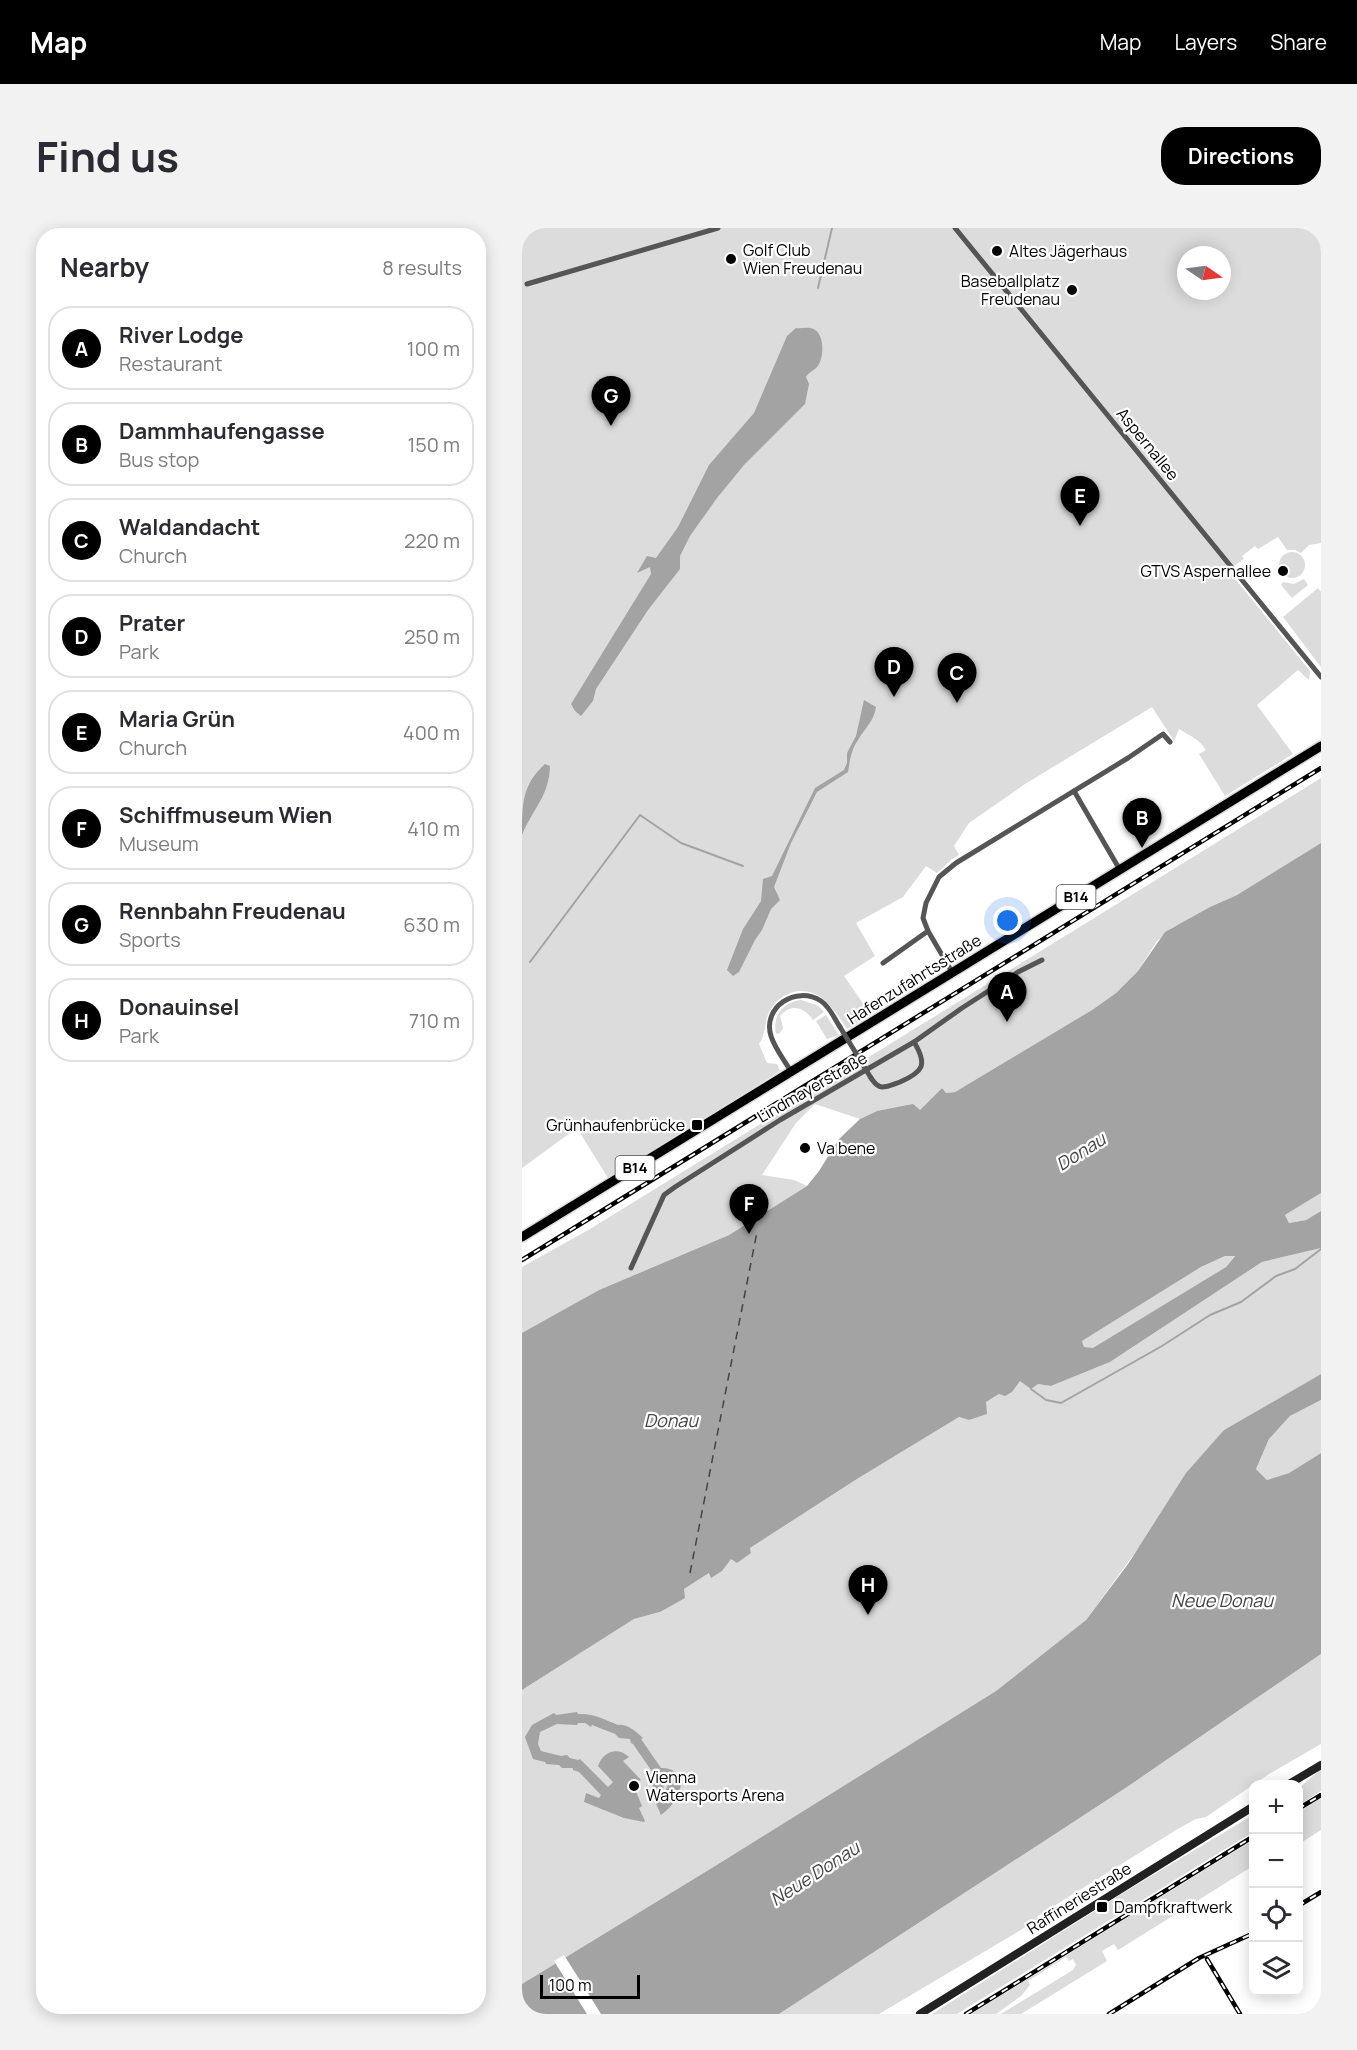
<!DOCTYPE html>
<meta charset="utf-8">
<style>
:root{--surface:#fff;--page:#f2f2f3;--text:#2b2b33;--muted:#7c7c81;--line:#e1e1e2;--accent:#000}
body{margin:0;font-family:Manrope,sans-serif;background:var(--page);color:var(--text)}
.controls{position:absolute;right:18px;bottom:18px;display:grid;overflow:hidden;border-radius:12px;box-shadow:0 3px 15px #0003}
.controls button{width:54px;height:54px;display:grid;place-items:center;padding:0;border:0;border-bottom:2px solid var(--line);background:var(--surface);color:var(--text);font:30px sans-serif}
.compass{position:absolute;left:655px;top:18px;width:54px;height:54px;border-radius:50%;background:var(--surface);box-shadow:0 3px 15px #0003;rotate:103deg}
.scale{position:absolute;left:18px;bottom:15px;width:100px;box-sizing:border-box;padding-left:6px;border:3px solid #000;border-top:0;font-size:16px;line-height:21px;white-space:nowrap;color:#000;-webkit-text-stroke:4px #fff;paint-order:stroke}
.you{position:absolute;left:486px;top:693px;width:21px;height:21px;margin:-15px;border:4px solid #fff;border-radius:50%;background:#1a73e8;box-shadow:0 0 0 9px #1a73e833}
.badge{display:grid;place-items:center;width:39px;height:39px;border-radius:50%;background:var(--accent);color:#fff;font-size:20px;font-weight:700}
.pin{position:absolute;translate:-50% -50px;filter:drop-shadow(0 2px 3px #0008)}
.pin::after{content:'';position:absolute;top:32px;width:21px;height:18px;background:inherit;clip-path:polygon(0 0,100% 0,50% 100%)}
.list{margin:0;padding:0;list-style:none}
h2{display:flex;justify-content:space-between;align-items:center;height:78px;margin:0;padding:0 24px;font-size:26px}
h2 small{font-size:20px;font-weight:400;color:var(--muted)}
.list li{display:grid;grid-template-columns:39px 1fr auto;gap:18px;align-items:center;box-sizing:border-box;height:84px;margin:0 12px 12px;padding:0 12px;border:2px solid var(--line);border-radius:24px}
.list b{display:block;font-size:22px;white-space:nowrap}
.list p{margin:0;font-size:20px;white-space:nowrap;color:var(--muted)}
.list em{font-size:20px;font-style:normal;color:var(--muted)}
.icon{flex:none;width:33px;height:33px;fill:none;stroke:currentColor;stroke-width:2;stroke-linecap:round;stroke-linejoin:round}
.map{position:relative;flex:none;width:799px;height:1786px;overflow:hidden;border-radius:24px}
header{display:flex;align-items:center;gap:36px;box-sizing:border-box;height:84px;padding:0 30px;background:var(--accent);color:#fff}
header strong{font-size:28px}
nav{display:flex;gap:33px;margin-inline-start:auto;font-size:21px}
.intro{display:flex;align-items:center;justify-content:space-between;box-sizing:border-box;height:144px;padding:0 36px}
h1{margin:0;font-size:42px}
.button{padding:15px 27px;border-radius:24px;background:var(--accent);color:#fff;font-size:21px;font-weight:700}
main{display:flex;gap:36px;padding:0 36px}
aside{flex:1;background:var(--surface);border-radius:24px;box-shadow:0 3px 15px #0003}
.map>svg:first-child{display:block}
</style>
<header>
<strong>Map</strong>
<nav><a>Map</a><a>Layers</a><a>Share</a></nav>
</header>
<div class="intro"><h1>Find us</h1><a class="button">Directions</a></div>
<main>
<aside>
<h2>Nearby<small>8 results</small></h2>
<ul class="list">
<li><span class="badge">A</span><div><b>River Lodge</b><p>Restaurant</p></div><em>100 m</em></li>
<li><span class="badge">B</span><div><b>Dammhaufengasse</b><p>Bus stop</p></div><em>150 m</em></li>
<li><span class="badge">C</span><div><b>Waldandacht</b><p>Church</p></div><em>220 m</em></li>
<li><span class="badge">D</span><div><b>Prater</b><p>Park</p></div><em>250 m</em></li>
<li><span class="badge">E</span><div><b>Maria Grün</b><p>Church</p></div><em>400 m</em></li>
<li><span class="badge">F</span><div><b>Schiffmuseum Wien</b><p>Museum</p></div><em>410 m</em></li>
<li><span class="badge">G</span><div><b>Rennbahn Freudenau</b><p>Sports</p></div><em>630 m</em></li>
<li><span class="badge">H</span><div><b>Donauinsel</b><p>Park</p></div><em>710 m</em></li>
</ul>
</aside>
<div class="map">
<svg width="799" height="1786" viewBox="0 0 799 1786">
<rect width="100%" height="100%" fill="#fff"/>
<g fill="#dcdcdc" fill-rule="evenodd">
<path d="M0 0H799V315L787 317 779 325 773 322H765L756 309 736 321 733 318 720 328 722 331 706 342 788 443 787 452 776 442 735 477 771 526 703 568 677 526 684 522C677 511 668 508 657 501L652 513 630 479 503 556 447 595 432 618 437 627 430 631 415 645 404 638 381 669 334 695 353 728 322 748 349 787 325 801C313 783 298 758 271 764 262 767 254 772 249 781 241 793 246 802 237 816L245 835 255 836 258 843 86 950 55 900 0 940ZM664 27H700V63H664Z"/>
<circle cx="770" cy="337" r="13"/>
<path d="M782 351 786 357 770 370 759 357 761 354 772 356Z"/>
<path d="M796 360 799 364V439L761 389Z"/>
<path d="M799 550V615L715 667 688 679 661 695 651 699 635 713 616 743 594 765 570 782 433 864 424 865 420 860 398 882 355 883 338 891 293 876 274 895 240 947 272 952 285 958 207 1007 77 1062 0 1106V1039L68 1001Z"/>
<path d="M279 772 295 777 302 784 291 792C282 779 269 775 258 788L261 800 258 805 254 806C250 788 261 774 279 772Z"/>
<path d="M304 787 317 807 305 811 294 793Z"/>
<path d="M799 965V983L784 992 767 995 763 987Z"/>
<path d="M799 1020V1146L702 1202 564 1392 474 1463 193 1638 0 1756V1462L112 1391 138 1384 162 1361 209 1331 229 1325 228 1320 335 1251 437 1189 447 1192 464 1174 498 1153 529 1158 588 1134 740 1034Z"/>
<path d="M713 1027 704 1039 571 1121 562 1119 560 1113 679 1039 703 1028Z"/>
<path d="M799 1172V1225L767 1245 745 1252 734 1241 747 1211 768 1188Z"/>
<path d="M799 1426V1516L747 1546 684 1589 674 1591 654 1602 516 1688 514 1693 357 1786H257L605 1559Z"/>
<path d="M799 1541V1563L777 1577V1560Z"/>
<path d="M799 1570V1602L777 1616V1584Z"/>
<path d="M731 1587V1604L435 1786H410L601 1665Z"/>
<path d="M731 1612V1638L596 1722 592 1716 580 1723 585 1733 499 1786H479L551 1742 554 1737 551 1731 547 1733 544 1729 506 1753 508 1757 499 1768 474 1786H449Z"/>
</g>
<g fill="#a3a3a3" fill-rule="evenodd">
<path d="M274 100C280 101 287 98 293 102 303 108 302 131 295 139 290 144 287 144 284 149L287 156 283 176 222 237 195 270 168 308 158 328V341L126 382 74 461 71 473 59 488 53 483 49 476 129 346 128 339 115 345 125 328 134 330 156 299 187 237 232 185 265 108Z"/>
<path d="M342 472 354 479C352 493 343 500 336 512 329 522 328 532 326 544L295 564 269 615 252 659 258 672 249 681 240 702 233 712 217 744 211 748 205 742 221 701 239 673 241 651 250 648 293 560 322 542 325 535V525L334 508Z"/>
<path d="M23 536 28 538C27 569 11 580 0 607 0 576 0 557 23 536Z"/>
<path d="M799 615V965L763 987 767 995 784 992 799 983V1020L740 1034 588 1134 529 1158 516 1156 509 1161 498 1153 490 1164 483 1168 477 1166 464 1174 465 1186 447 1192 437 1189 335 1251 228 1320 229 1325 215 1335 209 1331 200 1343 189 1350 187 1345 162 1361 163 1370 138 1384 112 1391 0 1462V1105L77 1062 207 1007 285 958 297 943 317 911 338 891 355 883 391 876 398 882 420 860 424 865 433 864 570 782 594 765 616 743 643 704 688 679 715 667ZM703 1028H713L704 1039 571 1120 562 1119 560 1113 679 1039Z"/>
<path d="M799 1146V1172L768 1188 747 1211 734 1241 745 1252 767 1245 799 1225V1426L605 1559 257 1786H0V1756L193 1638 474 1463 564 1392 606 1336 664 1245 702 1202Z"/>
<path d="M55 1484 56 1486C71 1485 84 1492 96 1497 104 1495 115 1504 121 1510L119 1511 139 1540C173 1541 157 1575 139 1587L133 1573 143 1564 146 1557 144 1554H142L141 1563 134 1569 128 1549 131 1545 111 1516 109 1515 108 1511 97 1510 93 1506 70 1497 69 1499 63 1495H56L55 1497 35 1496 18 1504 16 1516 19 1523 39 1528 45 1527 48 1530 56 1532 58 1531 86 1559 91 1554 76 1538C81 1524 95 1518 107 1529L101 1533 119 1552 111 1556 120 1578 117 1580 123 1593 122 1594 102 1590 62 1574 64 1565 77 1570 79 1567 57 1544 51 1542V1540H40L37 1537 24 1536 23 1534 11 1531 3 1509 10 1497 32 1485 34 1487Z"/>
</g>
<path fill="#fff" d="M42 1727 79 1786H65L32 1733Z"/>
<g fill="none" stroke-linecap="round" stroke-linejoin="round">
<g stroke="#a3a3a3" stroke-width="2">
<path d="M296 60 310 0"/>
<path d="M8 734 118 587 159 615 221 638"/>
<path d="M509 1161 524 1172 539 1175 640 1118 688 1087 719 1074 754 1048 773 1041 799 1021"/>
</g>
<path stroke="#444" stroke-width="1.5" stroke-dasharray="8 6" stroke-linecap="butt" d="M168 1345 235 1004"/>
<g stroke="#dbdbdb" stroke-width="12">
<path id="primary" d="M0 1009 799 518"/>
</g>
<g stroke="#555" stroke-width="5">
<path d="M433 0 799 449"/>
<path d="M5 56 196 0"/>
<path d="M552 563 598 642"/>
<path d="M361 735 406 703"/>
<path d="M430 744 406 703 401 690 404 675 417 649 434 635 606 530 641 506 648 514"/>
<path d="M270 845C263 833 253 821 249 808 240 779 274 757 299 773 308 779 312 790 318 799"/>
<path d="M349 850C352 854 354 858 360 859 366 859 372 856 378 854 401 844 406 837 392 814"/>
<path d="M109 1040 142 967 153 959 258 892 392 814 440 780 496 744 520 732"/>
</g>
<g stroke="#222" stroke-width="8">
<path d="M767 1556 799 1537"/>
<path d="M398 1786 732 1578"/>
</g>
<use href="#primary" stroke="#000" stroke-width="9"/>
<g stroke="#000" stroke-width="4.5">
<g id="rail">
<path d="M0 1032 799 540"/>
<path d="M776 1581 799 1567"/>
<path d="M776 1678 799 1664"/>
<path d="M685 1731 718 1786"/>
<path d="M444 1786 732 1608"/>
<path d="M587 1786 677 1730 732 1705"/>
</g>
</g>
<use href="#rail" stroke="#fff" stroke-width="2" stroke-dasharray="7" stroke-linecap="butt"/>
<path stroke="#555" stroke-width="5" d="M318 799 349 850"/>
</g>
<g fill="#000" stroke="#fff" stroke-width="2">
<circle cx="475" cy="23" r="6"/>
<circle cx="209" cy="31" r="6"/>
<circle cx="550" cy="62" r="6"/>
<circle cx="761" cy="343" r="6"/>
<rect x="169" y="891" width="12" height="12" rx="3"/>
<circle cx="283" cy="920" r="6"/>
<circle cx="112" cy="1558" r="6"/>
<rect x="574" y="1673" width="12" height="12" rx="3"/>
</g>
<g text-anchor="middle" stroke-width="4.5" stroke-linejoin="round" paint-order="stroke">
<g fill="#fff" stroke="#4c4c4c" stroke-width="1.5">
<rect x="534.5" y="657" width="39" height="24" rx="4.5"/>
<rect x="93.5" y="928" width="39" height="24" rx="4.5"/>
</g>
<g font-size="15" font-weight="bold" fill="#000">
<text x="554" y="674">B14</text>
<text x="113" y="945">B14</text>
</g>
<g font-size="16" fill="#000" stroke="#fff" text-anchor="start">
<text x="221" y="28">Golf Club<tspan x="221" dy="18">Wien Freudenau</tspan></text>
<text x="487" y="29">Altes Jägerhaus</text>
<text x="538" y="59" text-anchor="end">Baseballplatz<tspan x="538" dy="18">Freudenau</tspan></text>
<text x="749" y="349" text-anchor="end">GTVS Aspernallee</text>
<text x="163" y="903" text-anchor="end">Grünhaufenbrücke</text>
<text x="295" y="926">Va bene</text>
<text x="124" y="1555">Vienna<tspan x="124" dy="18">Watersports Arena</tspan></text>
<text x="592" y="1685">Dampfkraftwerk</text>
</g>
<g font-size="16" fill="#000" stroke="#fff">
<text transform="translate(626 216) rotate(51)" y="6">Aspernallee</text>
<text transform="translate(392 751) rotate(-32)" y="6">Hafenzufahrtsstraße</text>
<text transform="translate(290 859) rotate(-30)" y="6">Lindmayerstraße</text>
<text transform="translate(557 1670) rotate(-32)" y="6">Raffineriestraße</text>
</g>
<g font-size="18" font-style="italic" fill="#444" stroke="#fff">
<text transform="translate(559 924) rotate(-32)" y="6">Donau</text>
<text x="149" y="1199">Donau</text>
<text x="700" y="1379">Neue Donau</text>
<text transform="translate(293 1646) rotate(-33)" y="6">Neue Donau</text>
</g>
</g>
</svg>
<div class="controls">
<button>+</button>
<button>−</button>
<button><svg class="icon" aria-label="locate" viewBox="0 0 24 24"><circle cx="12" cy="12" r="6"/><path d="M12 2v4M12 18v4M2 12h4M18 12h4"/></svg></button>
<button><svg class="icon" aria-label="layers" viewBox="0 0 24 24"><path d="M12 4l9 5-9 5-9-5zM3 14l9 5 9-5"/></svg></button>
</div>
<svg class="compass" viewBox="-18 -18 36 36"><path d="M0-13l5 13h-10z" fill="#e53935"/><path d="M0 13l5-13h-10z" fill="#7c7c81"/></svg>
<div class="scale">100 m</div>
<div class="you"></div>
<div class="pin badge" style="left:485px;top:794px">A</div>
<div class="pin badge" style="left:620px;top:620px">B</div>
<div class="pin badge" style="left:435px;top:475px">C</div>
<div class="pin badge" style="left:372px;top:469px">D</div>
<div class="pin badge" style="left:558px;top:298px">E</div>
<div class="pin badge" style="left:227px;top:1006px">F</div>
<div class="pin badge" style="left:89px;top:198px">G</div>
<div class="pin badge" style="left:346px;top:1387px">H</div>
</div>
</main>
